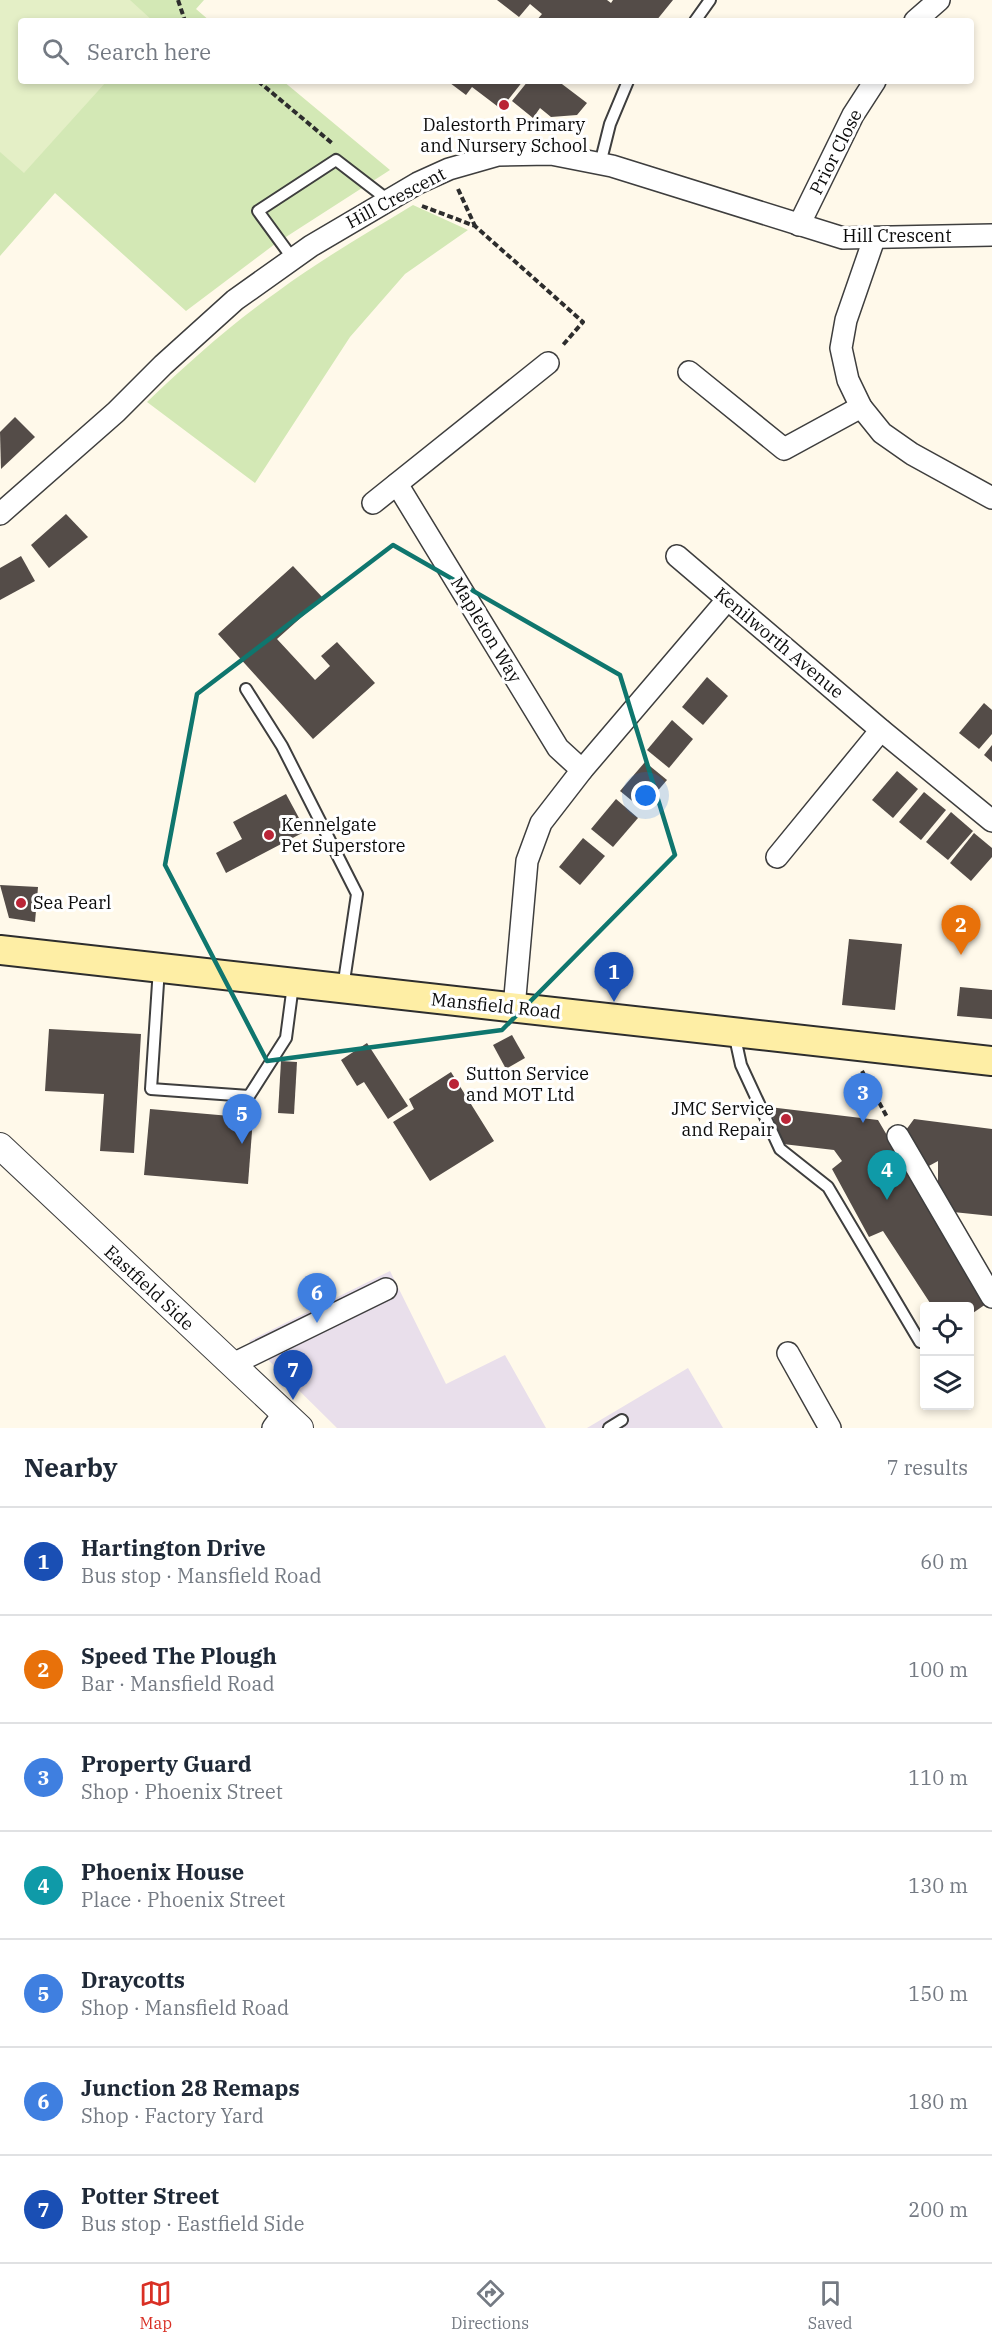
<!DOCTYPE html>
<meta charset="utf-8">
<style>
:root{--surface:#fff;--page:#f6f6f7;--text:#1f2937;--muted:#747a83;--line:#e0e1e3;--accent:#d93025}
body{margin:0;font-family:"IBM Plex Serif",serif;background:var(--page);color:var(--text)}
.controls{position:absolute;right:18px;bottom:18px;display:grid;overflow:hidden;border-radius:6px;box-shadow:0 3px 9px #0003}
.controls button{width:54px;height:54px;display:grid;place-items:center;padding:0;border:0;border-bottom:2px solid var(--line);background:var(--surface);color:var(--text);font:30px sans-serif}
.you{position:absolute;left:646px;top:796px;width:21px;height:21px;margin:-15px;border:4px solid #fff;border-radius:50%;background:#1a73e8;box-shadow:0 0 0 9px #1a73e833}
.badge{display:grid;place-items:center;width:39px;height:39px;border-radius:50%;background:var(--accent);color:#fff;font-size:20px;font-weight:700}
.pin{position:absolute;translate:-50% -50px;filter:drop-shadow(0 2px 3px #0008)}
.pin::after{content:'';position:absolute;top:32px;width:21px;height:18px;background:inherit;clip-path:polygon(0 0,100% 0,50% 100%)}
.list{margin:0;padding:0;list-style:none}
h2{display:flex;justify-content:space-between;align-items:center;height:78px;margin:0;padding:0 24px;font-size:26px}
h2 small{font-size:20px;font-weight:400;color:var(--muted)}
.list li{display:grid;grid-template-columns:39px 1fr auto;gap:18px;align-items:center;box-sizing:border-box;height:108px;padding:0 24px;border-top:2px solid var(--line)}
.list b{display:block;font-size:22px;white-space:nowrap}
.list p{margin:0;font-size:20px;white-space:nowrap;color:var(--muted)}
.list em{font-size:20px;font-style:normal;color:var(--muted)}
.icon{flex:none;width:33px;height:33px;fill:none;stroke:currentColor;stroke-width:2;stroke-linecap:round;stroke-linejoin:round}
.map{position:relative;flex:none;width:992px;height:1428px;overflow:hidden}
.search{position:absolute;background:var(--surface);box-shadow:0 3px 9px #0003;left:18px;right:18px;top:18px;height:66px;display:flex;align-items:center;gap:15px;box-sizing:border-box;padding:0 21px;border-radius:6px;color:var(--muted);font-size:22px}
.sheet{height:834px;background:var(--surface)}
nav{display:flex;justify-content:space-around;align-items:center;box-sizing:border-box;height:84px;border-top:2px solid var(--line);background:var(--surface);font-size:16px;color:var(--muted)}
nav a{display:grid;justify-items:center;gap:3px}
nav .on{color:var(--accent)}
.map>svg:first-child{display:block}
</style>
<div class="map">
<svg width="992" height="1428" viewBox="0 0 992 1428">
<rect width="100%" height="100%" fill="#fff9ea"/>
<g fill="#e9dfeb">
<path d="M390 1271 446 1384 505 1355 546 1428H337L249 1341Z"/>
<path d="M688 1368 723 1428H587Z"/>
</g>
<g fill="#d3e8b5">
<path d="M0 0H204L196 9 210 21H21V81H283L390 170 275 244 186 311 55 193 0 256Z"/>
<path d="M413 205 468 230 405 274 350 337 255 483 147 402C188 363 230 325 277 292 320 260 367 233 413 205Z"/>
</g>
<path fill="#e4efc6" d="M0 0H130L153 21H21V81H107L24 173 0 152Z"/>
<g fill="#544c48">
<path d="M497 0H607L611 3 613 0H673L656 21H536L542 14 530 4 519 17Z"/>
<path d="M452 81H523L501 109 472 87 466 95 450 83Z"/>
<path d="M528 81H558L587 103 577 115 551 117 540 108 533 118 512 101Z"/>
<path d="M15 417 35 437 1 469 0 432Z"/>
<path d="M66 514 88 537 49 568 31 545Z"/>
<path d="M21 556 35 581 0 600V568Z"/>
<path d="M293 566 323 598 277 639 315 680 330 666 321 656 337 642 375 683 313 739 218 634Z"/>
<path d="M707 677 728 696 703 725 682 707Z"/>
<path d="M984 703 992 710V734L979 749 959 733Z"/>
<path d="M672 720 693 739 669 768 647 750Z"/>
<path d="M992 745V762L984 755Z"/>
<path d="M645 762 667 780 642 809 620 791Z"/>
<path d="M897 771 918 789 893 818 872 800Z"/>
<path d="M924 792 946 810 921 840 899 822Z"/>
<path d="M286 794 306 831 226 873 216 853 242 839 233 822Z"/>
<path d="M616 799 638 818 613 847 591 829Z"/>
<path d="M951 812 973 831 948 860 926 842Z"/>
<path d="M974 833 992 848V857L971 881 950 863Z"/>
<path d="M583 838 605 856 580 885 559 867Z"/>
<path d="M0 885 38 887 35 922 9 918Z"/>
<path d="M849 939 902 944 895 1010 842 1005Z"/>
<path d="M960 987 992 990V1019L957 1016Z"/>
<path d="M49 1029 141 1034 134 1153 100 1151 104 1094 45 1091Z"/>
<path d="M512 1035 525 1058 506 1069 493 1045Z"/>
<path d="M367 1043 408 1106 388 1119 364 1082 357 1086 341 1060Z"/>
<path d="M281 1061 297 1062 294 1114 278 1113Z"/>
<path d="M451 1072 494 1141 430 1181 393 1122 414 1109 409 1099Z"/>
<path d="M769 1107 878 1120 986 1304 970 1315V1306H932L883 1231 869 1237 832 1169 842 1161 834 1150 783 1144Z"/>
<path d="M150 1109 253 1118 248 1184 144 1175Z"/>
<path d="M914 1119 992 1129V1216L953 1212 938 1187V1161L927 1167 906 1130Z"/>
</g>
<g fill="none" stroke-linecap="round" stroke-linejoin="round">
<g stroke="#3e3e3e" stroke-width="14">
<g id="service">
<path d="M695 21 710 0"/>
<path d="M600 164 610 124 628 81"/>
<path d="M293 259 258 211 336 160 388 200"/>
<path d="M246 689 282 746 357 894 343 988"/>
<path d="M159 968 151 1089 249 1096 286 1038 293 985"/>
<path d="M734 1033 741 1065 780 1149 828 1187 920 1342"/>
<path d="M609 1428 622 1420"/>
</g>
</g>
<g stroke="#3e3e3e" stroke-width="24">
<g id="minor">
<path d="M915 21 939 0"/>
<path d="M799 225 853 115 875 81"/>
<path d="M874 239 846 320 841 348 848 380 861 407 882 433 912 454 992 498"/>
<path d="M689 372 784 449 861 407"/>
<path d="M397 484 558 748 582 770"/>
<path d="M373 503 548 363"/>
<path d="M0 514 116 412 163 365 235 300 311 246 418 183 449 169 498 155 551 154 612 166 843 238 992 235"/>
<path d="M677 556 881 730 992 821"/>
<path d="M777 857 881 730"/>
<path d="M514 1008 527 861 541 823 582 770 727 600"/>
<path d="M898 1136 992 1297"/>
<path d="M788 1353 830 1428"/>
<path d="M231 1365 386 1289"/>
<path d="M273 1428 284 1413"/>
</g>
</g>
<g stroke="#3e3e3e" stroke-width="28">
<path id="tertiary" d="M0 1146 300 1428"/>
</g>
<g stroke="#2d2d2d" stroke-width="32">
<path id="secondary" d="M0 950 992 1061"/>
</g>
<g stroke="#2d2d2d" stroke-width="4" stroke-dasharray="6 3" stroke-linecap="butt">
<path d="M178 0 185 21"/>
<path d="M258 81 333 144"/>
<path d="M458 189 475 226"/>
<path d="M422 206 475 226 583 322 562 346"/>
<path d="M862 1071 887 1117"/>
</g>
<use href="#service" stroke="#fff" stroke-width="10"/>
<use href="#minor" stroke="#fff" stroke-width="21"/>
<use href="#tertiary" stroke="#fff" stroke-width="26"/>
<use href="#secondary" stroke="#feeea5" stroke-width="28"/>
</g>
<path fill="none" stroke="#0f766e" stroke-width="4.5" stroke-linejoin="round" d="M393 545 620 675 675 855 502 1030 267 1061 165 865 197 694Z"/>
<g fill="#ba2537" stroke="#fff" stroke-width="2">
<circle cx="504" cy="105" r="6"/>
<circle cx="269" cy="835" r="6"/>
<circle cx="21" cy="903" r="6"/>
<circle cx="454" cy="1084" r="6"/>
<circle cx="786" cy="1119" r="6"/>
</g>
<g text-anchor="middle" stroke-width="6" stroke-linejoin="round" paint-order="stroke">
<g font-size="18" fill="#0b0b0b" stroke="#fff" text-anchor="start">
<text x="504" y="131" text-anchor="middle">Dalestorth Primary<tspan x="504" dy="21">and Nursery School</tspan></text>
<text x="281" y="831">Kennelgate<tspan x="281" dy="21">Pet Superstore</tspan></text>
<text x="33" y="909">Sea Pearl</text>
<text x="466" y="1080">Sutton Service<tspan x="466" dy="21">and MOT Ltd</tspan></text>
<text x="774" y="1115" text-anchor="end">JMC Service<tspan x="774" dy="21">and Repair</tspan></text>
</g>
<g font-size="18" fill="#0b0b0b" stroke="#fff">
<text transform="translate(836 152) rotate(-63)" y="6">Prior Close</text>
<text transform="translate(396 198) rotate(-28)" y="6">Hill Crescent</text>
<text x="897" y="242">Hill Crescent</text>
<text transform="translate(486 630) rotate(59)" y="6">Mapleton Way</text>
<text transform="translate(779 643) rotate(40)" y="6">Kenilworth Avenue</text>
<text transform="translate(496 1006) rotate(6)" y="6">Mansfield Road</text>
<text transform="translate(149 1288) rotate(43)" y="6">Eastfield Side</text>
</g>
</g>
</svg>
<div class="controls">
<button><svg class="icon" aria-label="locate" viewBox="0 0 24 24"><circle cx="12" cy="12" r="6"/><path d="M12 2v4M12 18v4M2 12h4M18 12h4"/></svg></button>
<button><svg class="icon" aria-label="layers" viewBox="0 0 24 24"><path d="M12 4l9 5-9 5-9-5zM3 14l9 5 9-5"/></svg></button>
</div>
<div class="you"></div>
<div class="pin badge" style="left:614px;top:1002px;background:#1a4fb4">1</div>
<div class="pin badge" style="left:961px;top:955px;background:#e8710a">2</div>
<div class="pin badge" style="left:863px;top:1123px;background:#3f7fe0">3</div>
<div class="pin badge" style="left:887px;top:1200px;background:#0f9aa8">4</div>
<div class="pin badge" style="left:242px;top:1144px;background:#3f7fe0">5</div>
<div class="pin badge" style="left:317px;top:1323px;background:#3f7fe0">6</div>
<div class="pin badge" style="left:293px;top:1400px;background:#1a4fb4">7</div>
<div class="search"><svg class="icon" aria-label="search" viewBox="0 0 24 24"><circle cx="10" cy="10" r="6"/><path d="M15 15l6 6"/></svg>Search here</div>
</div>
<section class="sheet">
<h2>Nearby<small>7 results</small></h2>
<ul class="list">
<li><span class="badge" style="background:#1a4fb4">1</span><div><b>Hartington Drive</b><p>Bus stop · Mansfield Road</p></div><em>60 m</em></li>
<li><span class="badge" style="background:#e8710a">2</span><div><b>Speed The Plough</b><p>Bar · Mansfield Road</p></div><em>100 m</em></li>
<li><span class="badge" style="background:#3f7fe0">3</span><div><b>Property Guard</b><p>Shop · Phoenix Street</p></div><em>110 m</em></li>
<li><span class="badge" style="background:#0f9aa8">4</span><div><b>Phoenix House</b><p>Place · Phoenix Street</p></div><em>130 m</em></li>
<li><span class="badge" style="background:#3f7fe0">5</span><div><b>Draycotts</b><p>Shop · Mansfield Road</p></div><em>150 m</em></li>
<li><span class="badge" style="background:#3f7fe0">6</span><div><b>Junction 28 Remaps</b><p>Shop · Factory Yard</p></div><em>180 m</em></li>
<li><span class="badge" style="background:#1a4fb4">7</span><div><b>Potter Street</b><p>Bus stop · Eastfield Side</p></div><em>200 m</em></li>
</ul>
</section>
<nav>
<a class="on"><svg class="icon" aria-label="map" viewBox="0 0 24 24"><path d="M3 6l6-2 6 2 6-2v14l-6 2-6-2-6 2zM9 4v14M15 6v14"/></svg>Map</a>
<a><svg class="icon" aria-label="directions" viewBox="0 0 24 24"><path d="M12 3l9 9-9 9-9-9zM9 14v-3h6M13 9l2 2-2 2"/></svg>Directions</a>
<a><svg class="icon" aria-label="saved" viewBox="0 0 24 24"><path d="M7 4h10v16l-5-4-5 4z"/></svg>Saved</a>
</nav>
